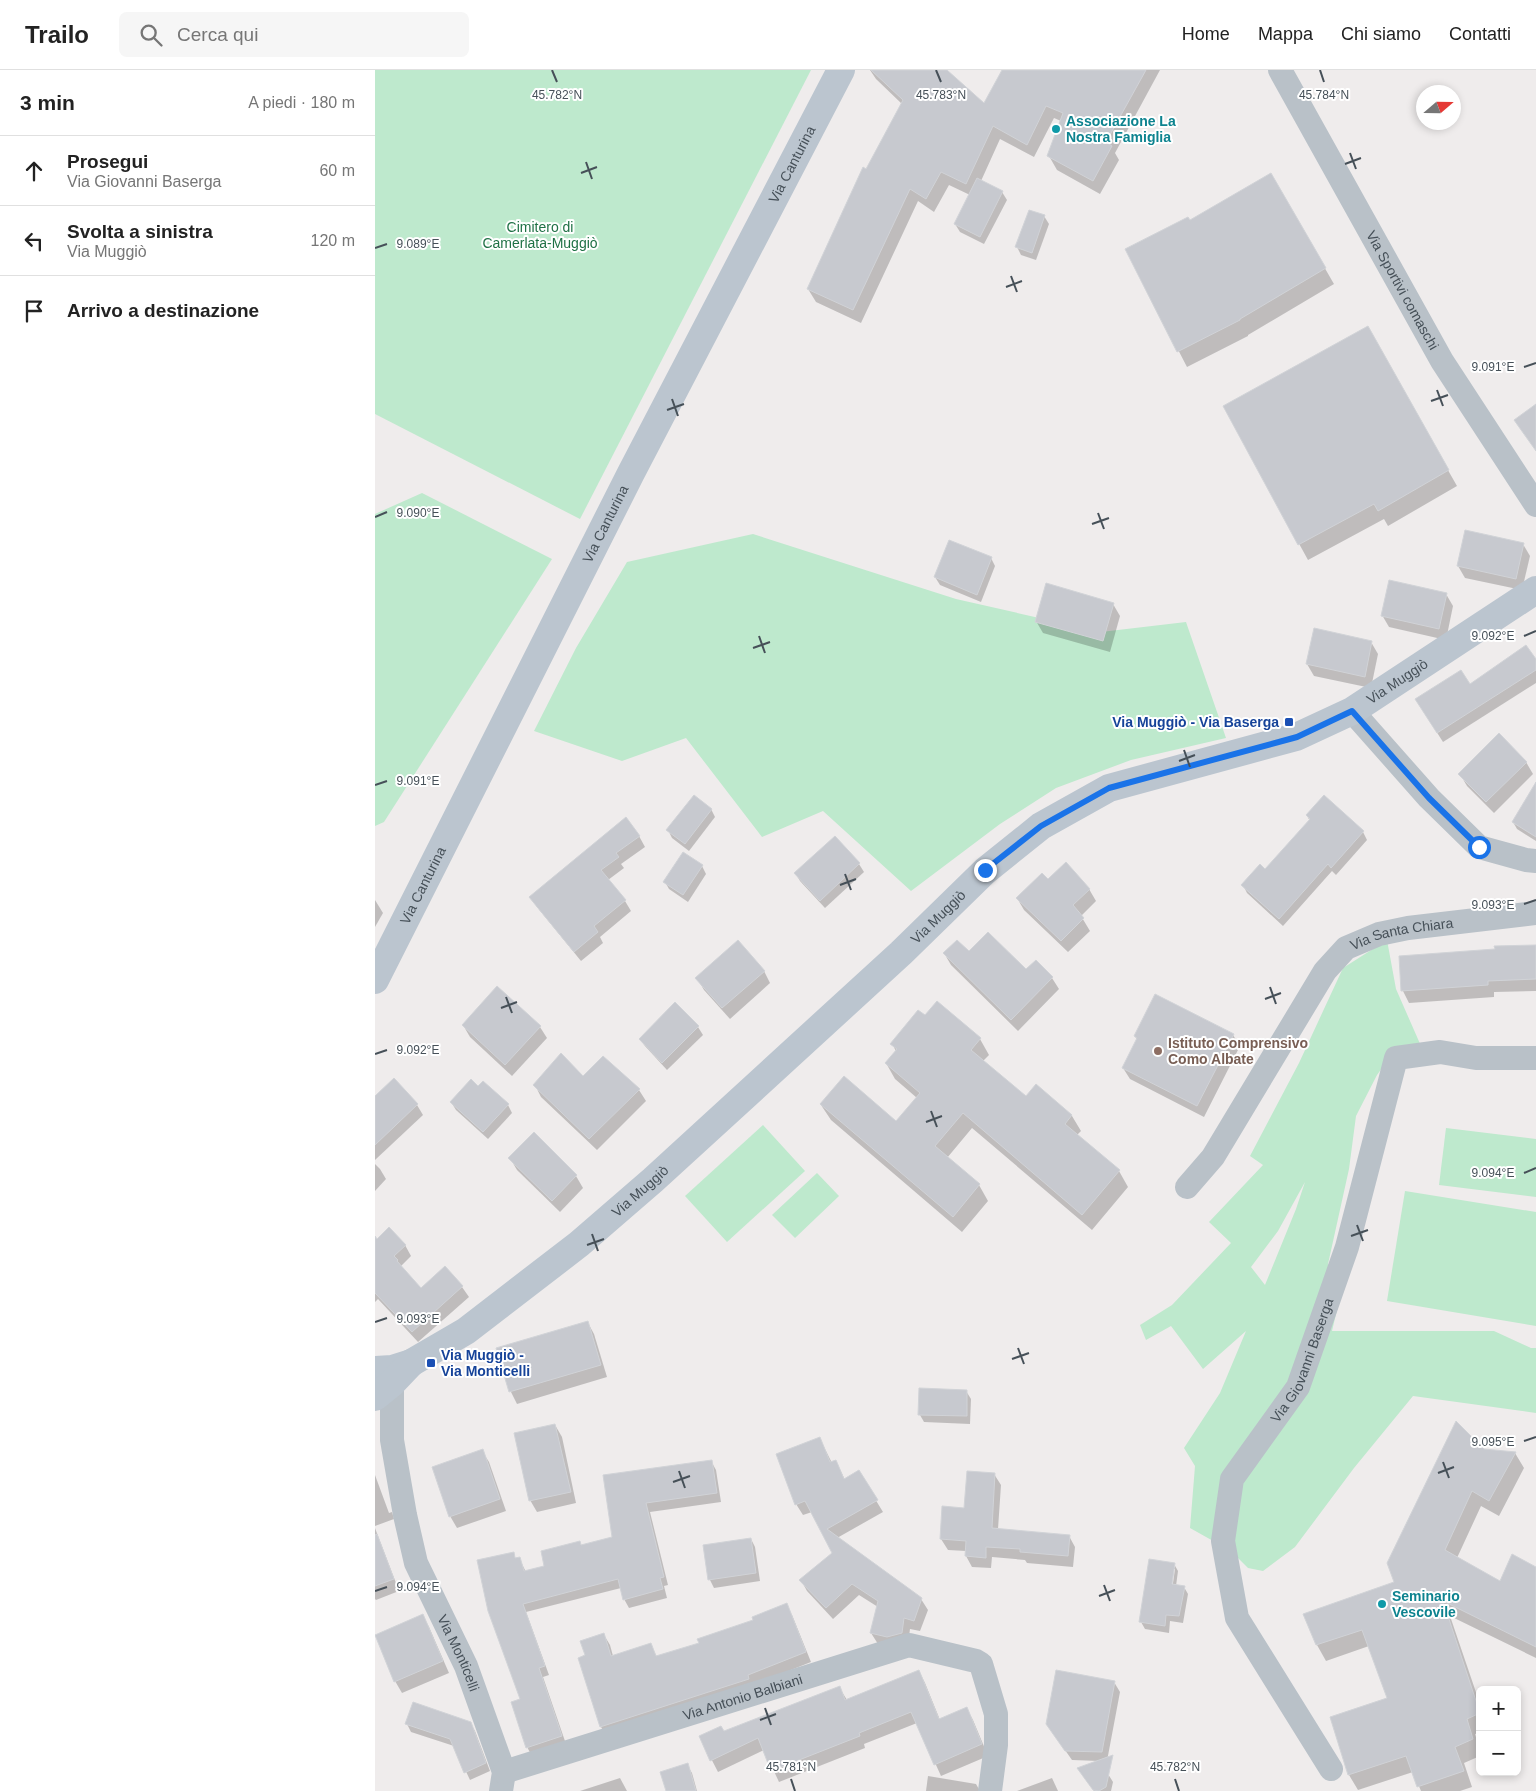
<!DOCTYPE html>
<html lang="it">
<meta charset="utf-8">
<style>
:root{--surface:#fff;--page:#f6f6f6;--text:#222;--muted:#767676;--line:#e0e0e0}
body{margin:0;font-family:Helvetica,sans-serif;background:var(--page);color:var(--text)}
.controls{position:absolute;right:15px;bottom:15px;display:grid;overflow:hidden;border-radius:8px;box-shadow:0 2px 8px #0003}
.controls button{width:45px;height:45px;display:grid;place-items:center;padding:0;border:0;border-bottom:1px solid var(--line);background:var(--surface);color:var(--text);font:25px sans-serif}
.compass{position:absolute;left:1041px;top:15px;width:45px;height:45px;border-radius:50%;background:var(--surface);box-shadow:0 2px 8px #0003;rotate:70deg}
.stop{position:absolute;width:15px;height:15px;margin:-11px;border:4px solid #1a73e8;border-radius:50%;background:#fff}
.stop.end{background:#1a73e8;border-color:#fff;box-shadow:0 1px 5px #0008}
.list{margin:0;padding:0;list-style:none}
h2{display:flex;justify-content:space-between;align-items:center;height:65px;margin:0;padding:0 20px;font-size:21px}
h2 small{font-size:16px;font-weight:400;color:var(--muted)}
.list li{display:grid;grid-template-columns:32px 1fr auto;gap:15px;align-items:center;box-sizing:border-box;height:70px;padding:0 20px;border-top:1px solid var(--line)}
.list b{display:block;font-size:19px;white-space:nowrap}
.list p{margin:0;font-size:16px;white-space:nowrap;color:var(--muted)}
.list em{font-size:16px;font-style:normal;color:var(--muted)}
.icon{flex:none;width:28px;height:28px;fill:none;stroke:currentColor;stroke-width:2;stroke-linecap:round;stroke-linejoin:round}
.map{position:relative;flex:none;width:1161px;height:1721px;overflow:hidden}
header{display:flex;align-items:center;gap:30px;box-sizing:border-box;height:70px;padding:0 25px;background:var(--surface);border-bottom:1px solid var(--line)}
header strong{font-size:24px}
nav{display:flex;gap:28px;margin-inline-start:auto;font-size:18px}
.search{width:350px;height:45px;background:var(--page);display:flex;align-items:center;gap:12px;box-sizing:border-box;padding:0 18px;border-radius:8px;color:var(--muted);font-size:19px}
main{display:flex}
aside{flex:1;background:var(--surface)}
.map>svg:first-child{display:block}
</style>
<header>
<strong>Trailo</strong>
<div class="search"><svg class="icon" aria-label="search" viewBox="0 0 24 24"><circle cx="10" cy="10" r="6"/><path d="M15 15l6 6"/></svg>Cerca qui</div>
<nav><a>Home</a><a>Mappa</a><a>Chi siamo</a><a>Contatti</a></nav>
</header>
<main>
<aside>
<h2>3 min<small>A piedi · 180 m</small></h2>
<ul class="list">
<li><svg class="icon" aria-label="ahead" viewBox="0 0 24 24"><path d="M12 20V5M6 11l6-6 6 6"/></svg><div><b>Prosegui</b><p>Via Giovanni Baserga</p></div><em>60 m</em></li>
<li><svg class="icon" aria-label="left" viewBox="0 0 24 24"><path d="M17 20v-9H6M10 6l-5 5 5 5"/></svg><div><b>Svolta a sinistra</b><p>Via Muggiò</p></div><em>120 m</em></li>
<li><svg class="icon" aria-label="arrive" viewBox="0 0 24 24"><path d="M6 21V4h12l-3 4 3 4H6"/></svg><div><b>Arrivo a destinazione</b></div></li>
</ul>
</aside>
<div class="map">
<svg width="1161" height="1721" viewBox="0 0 1161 1721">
<rect width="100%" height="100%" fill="#efecec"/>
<g fill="#bee9cd" fill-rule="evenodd">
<path d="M0 0H436L205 449 0 344Z"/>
<path d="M47 423 177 489 9 752 0 756V444Z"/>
<path d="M378 464 581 529 726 562 811 552 851 668 756 690 681 718 625 754 536 821 448 741 387 767 311 668 247 691 159 661 201 578 252 492Z"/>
<path d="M1012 870 1021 919 1046 976 1010 994 1002 1005 981 1046 974 1099 953 1194 966 1223 957 1261H1119L1156 1278H1161V1343L1038 1326 979 1398 920 1477 888 1501 873 1498 856 1481 815 1458 820 1396 809 1378 845 1323 871 1261 828 1299 796 1256 771 1270 765 1255 797 1235 856 1173 834 1152 888 1095 875 1086 924 993 968 898ZM930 1112 921 1139 890 1215 876 1197 903 1161Z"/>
<path d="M388 1055 430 1101 352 1172 310 1126Z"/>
<path d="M1071 1058 1161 1069V1127L1064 1115Z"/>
<path d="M442 1103 464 1126 420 1168 397 1145Z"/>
<path d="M1030 1121 1161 1142V1256L1012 1231Z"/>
</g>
<g fill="#0003" fill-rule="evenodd">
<path d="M495 0H570L609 35 628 0H785L740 83 744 90 725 124 682 100 674 86 686 51 679 48 659 87 625 69 606 111 627 122 632 130 609 174 585 162 580 154 595 125 574 115 559 142 543 131 486 253 441 232 433 219 492 100 527 34 501 9Z"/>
<path d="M896 105 959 214 873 265V266L812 297 751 179 815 152Z"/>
<path d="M669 146 674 154 661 190 646 185 642 177Z"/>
<path d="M992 258 1082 416 1013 456 1009 449 933 490 849 337Z"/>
<path d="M1148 474 1155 486 1147 520 1090 508 1083 496Z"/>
<path d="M616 488 620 496 606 532 565 515 560 507Z"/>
<path d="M1071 524 1078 536 1071 570 1014 557 1007 545Z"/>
<path d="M738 534 745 546 735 582 668 563 661 551Z"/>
<path d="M996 572 1003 584 996 618 939 606 932 594Z"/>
<path d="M1161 591V613L1068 672 1047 639 1094 615Z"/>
<path d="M1151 692 1158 704 1119 743 1092 716 1085 704Z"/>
<path d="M1161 714V771L1142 759 1138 752Z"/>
<path d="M949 727 988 762 992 770 961 805 957 801 908 856 872 823 868 815 891 800 935 751 932 746Z"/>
<path d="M336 739 340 747 314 781 297 768 293 760Z"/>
<path d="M264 766 270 777 246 794 249 798 233 810 250 831 256 841 225 867 228 873 206 891 162 837 156 827Z"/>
<path d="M460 767 484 794 489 802 450 838 425 811 421 804Z"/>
<path d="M327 796 331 804 313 832 294 819 290 812Z"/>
<path d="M673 811 714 819 721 831 706 846 715 861 693 882 649 840 642 828Z"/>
<path d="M0 830 8 843 0 857Z"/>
<path d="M1161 876V921L1119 922V927L1034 933 1028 921 1025 888Z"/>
<path d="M594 882 651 901 677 908 684 919 643 961 576 895 569 883Z"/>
<path d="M389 901 395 913 355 949 329 920 322 908Z"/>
<path d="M300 934 323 957 328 965 292 1000 270 976 265 969Z"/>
<path d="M88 955 165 957 172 968 137 1006 95 967Z"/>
<path d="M858 965 865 976 829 1047 755 1009 748 998 762 970 760 966Z"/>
<path d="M605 969 614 985 608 991 651 1027 697 1046 706 1061 702 1065 744 1101 753 1117 717 1160 597 1058 572 1088 604 1115 613 1131 587 1162 456 1050 446 1035 522 1052 542 1028 520 1009 511 993 521 981 517 974Z"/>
<path d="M228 987 264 1020 271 1031 222 1080 166 1027 160 1015 208 1008Z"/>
<path d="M19 1010 42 1035 48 1045 0 1090V1028Z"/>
<path d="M103 1017 133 1035 137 1043 113 1069 81 1040 76 1032Z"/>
<path d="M159 1064 201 1106 208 1118 185 1142 142 1100 135 1088Z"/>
<path d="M0 1094 5 1099 11 1109 0 1121Z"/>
<path d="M0 1168 2 1171 30 1175 36 1186 25 1197 46 1219 69 1198 87 1217 94 1227 43 1272 3 1229 0 1232Z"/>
<path d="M213 1253 219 1264 232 1307 142 1334 136 1322 123 1279Z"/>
<path d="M591 1321 596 1329 595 1354 549 1352 545 1345Z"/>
<path d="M180 1355 187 1367 201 1433 162 1442 155 1430Z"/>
<path d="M445 1369 457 1393 461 1391 470 1410 483 1401 508 1442 462 1468 546 1529 553 1540 545 1561 535 1559 533 1574H503L496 1563 503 1537 484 1525 458 1549 432 1521 426 1510 459 1483 437 1442 428 1445 421 1434Z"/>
<path d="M1108 1380 1140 1383 1149 1398 1124 1446 1106 1436 1082 1488 1126 1512 1161 1499V1588L1075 1546 1105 1634V1663L1100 1664 1105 1680V1686L1089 1693 1097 1717 1085 1721H1046L1038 1702 983 1720 974 1705 956 1648 1014 1629 994 1576 951 1591 942 1575 930 1545 1021 1513Z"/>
<path d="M107 1381 114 1392 131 1441 82 1458 75 1446Z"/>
<path d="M336 1391 341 1400 346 1432 275 1442 293 1515 289 1516 292 1528 254 1538 249 1529 246 1518 151 1542 174 1605 168 1607 191 1674 157 1686 152 1677 146 1629 138 1484 141 1489 144 1488 151 1502 170 1497 206 1477 239 1468 230 1406Z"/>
<path d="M619 1404 626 1415 623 1459 694 1466 700 1477 698 1497 652 1493 650 1490 617 1487 616 1498 597 1497 591 1486V1481L573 1480 566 1469Z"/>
<path d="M0 1405 14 1443 17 1442 19 1449 0 1456Z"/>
<path d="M0 1458 24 1521 1 1530 0 1529Z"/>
<path d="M376 1469 380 1477 385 1511 339 1518 335 1510 330 1476Z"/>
<path d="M799 1494 803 1501 801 1516 809 1517 813 1524 808 1553 795 1551 794 1563 770 1559 766 1552ZM798 1499H800L797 1520 794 1519Z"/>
<path d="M411 1535 417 1545 436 1592 378 1615 232 1667 226 1657 205 1588 211 1586 229 1565 235 1575 238 1586 275 1574 282 1587 325 1574 380 1551Z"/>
<path d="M48 1546 54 1557 74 1603 27 1623 20 1611Z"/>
<path d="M544 1601 550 1613 565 1650 592 1639 598 1650 613 1686 566 1706 542 1653 489 1674 490 1678 404 1712 389 1680 343 1702 325 1667 349 1663 464 1617 472 1630Z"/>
<path d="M739 1612 745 1622 732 1691H725L738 1712 736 1721H719L708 1706 724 1691 697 1690 678 1663Z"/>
<path d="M95 1653 100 1661 115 1701 95 1710 79 1676 36 1662 32 1654Z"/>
<path d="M312 1695 317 1703 322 1721H292Z"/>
<path d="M553 1706 601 1714 605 1721H551Z"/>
<path d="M245 1708 252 1721H205Z"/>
<path d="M677 1708 683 1721H642Z"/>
</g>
<g fill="#c7c9cf" stroke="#d1d3d7">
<path d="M496 0H572L609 33 627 0H771L731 72 737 76 718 111 672 86 688 43 671 36 652 75 618 56 591 114 566 102 551 129 535 119 478 240 432 219 488 97 491 99 528 30Z"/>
<path d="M896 103 951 198 865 249V250L802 282 750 179 813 147 815 150Z"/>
<path d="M602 108 628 121 605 167 579 154Z"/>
<path d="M654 140 670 145 657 183 640 177Z"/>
<path d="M993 256 1074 400 1003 441 999 434 923 475 848 336Z"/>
<path d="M1161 334V381L1139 350Z"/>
<path d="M1090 460 1149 473 1141 509 1082 496Z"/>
<path d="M574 470 617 487 602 525 559 507Z"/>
<path d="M1014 510 1072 523 1064 559 1006 546Z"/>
<path d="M671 513 739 533 728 571 660 552Z"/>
<path d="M939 558 997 571 990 607 931 594Z"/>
<path d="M1151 575 1161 589V600L1062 663 1040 629 1086 600 1095 614Z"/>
<path d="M1124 663 1152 692 1111 732 1083 704Z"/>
<path d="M1161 712V767L1137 752Z"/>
<path d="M319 725 337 739 310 774 291 760Z"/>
<path d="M949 725 989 761 956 798 953 794 904 849 866 815 885 794 890 799 935 749 931 745Z"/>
<path d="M251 747 265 766 241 783 244 787 226 800 251 830 219 856 223 862 199 882 154 827Z"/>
<path d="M460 766 485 793 445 831 419 803Z"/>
<path d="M308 782 328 795 308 825 288 812Z"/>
<path d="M691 792 715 819 698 835 709 848 686 871 641 828 667 803 673 809Z"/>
<path d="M613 862 651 899 661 890 678 907 636 950 568 883 582 870 594 881Z"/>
<path d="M363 870 390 901 347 938 320 908Z"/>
<path d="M1161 875V909L1113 911V915L1026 921 1024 886 1120 879 1119 876Z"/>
<path d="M122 916 166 956 130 995 87 955Z"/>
<path d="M780 924 859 964 822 1036 747 998 762 968 759 966Z"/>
<path d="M562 931 606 968 596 980 651 1026 661 1014 697 1045 690 1054 745 1100 707 1145 588 1043 560 1076 605 1114 578 1147 445 1034 469 1006 521 1051 545 1023 510 993 522 979 515 974 543 940 550 945Z"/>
<path d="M300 932 324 956 287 993 264 969Z"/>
<path d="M186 983 208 1006 228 986 265 1019 214 1069 158 1015Z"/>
<path d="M19 1008 43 1034 0 1075V1026Z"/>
<path d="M96 1009 103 1016 108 1011 134 1034 108 1062 75 1032Z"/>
<path d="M159 1062 202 1105 177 1131 133 1088Z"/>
<path d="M14 1157 31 1175 19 1186 23 1190 22 1191 46 1218 70 1196 88 1216 37 1262 0 1223V1166L2 1169Z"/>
<path d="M213 1251 226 1295 134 1322 121 1278Z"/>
<path d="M544 1318 592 1320V1346L543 1345Z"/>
<path d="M1081 1351 1109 1379 1141 1382 1114 1431 1097 1421 1070 1480 1125 1511 1137 1484 1161 1497V1577L1068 1531 1105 1643 1092 1649 1098 1669 1080 1677 1089 1701 1042 1717 1031 1686 973 1705 955 1647 1012 1628 987 1560 941 1575 928 1544 1019 1512 1012 1493Z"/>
<path d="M180 1354 196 1422 154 1431 139 1363Z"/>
<path d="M445 1367 455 1392 461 1390 469 1409 484 1400 503 1430 452 1459 547 1528 539 1551 529 1548 527 1563 512 1567 495 1563 503 1531 477 1514 451 1538 424 1510 457 1483 430 1431 420 1435 401 1384Z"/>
<path d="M108 1379 125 1429 74 1447 57 1397Z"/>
<path d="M337 1390 342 1423 271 1433 289 1507 285 1508 288 1519 248 1530 243 1509 148 1534 170 1596 164 1598 187 1666 151 1678 136 1632 145 1629 113 1541 102 1490 139 1482 140 1488 145 1487 149 1501 169 1496 166 1481 205 1471 206 1475 237 1467 228 1405Z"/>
<path d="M592 1401 620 1403 617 1458 695 1465 693 1486 645 1482V1479L611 1477V1488L590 1486 591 1471 565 1469 567 1436 589 1438Z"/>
<path d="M2 1464 19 1509 0 1516V1465Z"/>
<path d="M376 1468 381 1503 333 1510 328 1475Z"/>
<path d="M774 1489 800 1493 797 1514 810 1516 804 1546 791 1545 790 1556 764 1552Z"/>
<path d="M412 1533 431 1582 373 1605 374 1609 225 1657 203 1588 210 1585 205 1571 229 1563 236 1586 276 1573 281 1586 324 1573 322 1569 378 1550 377 1547Z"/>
<path d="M48 1544 68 1591 19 1612 0 1565Z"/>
<path d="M544 1600 564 1649 592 1637 607 1674 559 1695 536 1642 484 1663 485 1666 396 1701 383 1668 335 1691 324 1666 346 1656 349 1661 465 1616 470 1630Z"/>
<path d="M681 1600 740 1611 727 1682 690 1681 671 1654Z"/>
<path d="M38 1632 96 1652 111 1693 89 1703 75 1669 30 1654Z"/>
<path d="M738 1685 731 1717 724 1721 718 1720 702 1698Z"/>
<path d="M313 1693 321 1721H291L285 1702Z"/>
</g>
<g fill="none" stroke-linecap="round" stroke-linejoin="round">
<g stroke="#b9c1c8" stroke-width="24">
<path id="s1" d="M905 0 1067 291 1161 435"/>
<path d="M977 641 1054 728 1104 777 1151 790 1161 791"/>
<path id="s2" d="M812 1117 838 1087 950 901 971 878 1004 864 1033 858 1161 843"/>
<path id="s3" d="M17 1299V1370L30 1445 41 1493 91 1596 129 1702 126 1721"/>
<path id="s4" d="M956 1699 862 1548 848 1471 857 1409 923 1317 972 1177 1021 988 1065 982 1101 988H1161"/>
<path id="s5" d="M129 1702 534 1575 601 1591 606 1594 621 1644V1675L615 1721"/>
</g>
<g stroke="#bbc5cf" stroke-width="28">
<path id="s6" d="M0 910 256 403 466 0"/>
<path id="s7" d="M0 1300 17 1299 36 1293 91 1261 204 1174 278 1110 526 883 610 801 666 756 734 718 921 667 977 641 1161 520"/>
<path d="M0 1327 16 1314 36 1293"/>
</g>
</g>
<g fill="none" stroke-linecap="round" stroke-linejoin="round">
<path stroke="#1a73e8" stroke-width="6" d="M610 800 666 756 734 718 922 667 977 641 1054 728 1104 777"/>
</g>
<path fill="none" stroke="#465058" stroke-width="2" d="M177 0 182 12M561 0 566 12M945 0 949 12M975 83 981 99M211 92 217 109M970 94 986 88M206 103 222 97M0 178 12 174M636 206 642 222M631 217 647 211M1149 297 1161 293M1062 320 1068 336M297 329 303 346M1056 331 1073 325M292 340 309 334M723 443 729 459M0 447 12 442M717 454 734 448M384 566 390 583M1149 566 1161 561M378 578 395 572M809 680 815 697M804 691 820 685M0 715 12 711M470 804 476 820M465 815 481 809M1149 834 1161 830M895 917 901 934M131 927 137 943M890 929 906 923M126 938 142 932M0 984 12 980M556 1041 562 1057M551 1052 567 1046M1149 1103 1161 1098M982 1155 988 1171M217 1164 223 1181M976 1166 993 1160M212 1175 229 1169M0 1252 12 1248M643 1278 649 1294M637 1289 654 1283M1149 1371 1161 1367M1068 1392 1074 1408M304 1401 310 1418M1063 1403 1079 1397M298 1412 315 1406M729 1515 735 1531M0 1521 12 1517M724 1526 740 1520M390 1638 396 1655M385 1650 401 1644M416 1709 420 1721M800 1709 804 1721"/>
<g fill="#0f9aa8" stroke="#fff" stroke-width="2">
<circle cx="681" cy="59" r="5"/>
<circle cx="1007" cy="1534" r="5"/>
</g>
<g fill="#1a4fb4" stroke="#fff" stroke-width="2">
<rect x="909" y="647" width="10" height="10" rx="2.5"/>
<rect x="51" y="1288" width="10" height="10" rx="2.5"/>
</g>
<circle fill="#8d6e63" stroke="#fff" stroke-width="2" cx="783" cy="981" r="5"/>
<g text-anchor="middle" stroke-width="4" stroke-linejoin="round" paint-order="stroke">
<g font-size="14" font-weight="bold" fill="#0d838f" stroke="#fff" text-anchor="start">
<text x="691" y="56">Associazione La<tspan x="691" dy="16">Nostra Famiglia</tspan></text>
<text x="1017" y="1531">Seminario<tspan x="1017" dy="16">Vescovile</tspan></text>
</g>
<g font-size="14" fill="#465058" stroke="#fff">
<text dy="5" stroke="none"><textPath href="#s6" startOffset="916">Via Canturina</textPath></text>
<text dy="5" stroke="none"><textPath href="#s1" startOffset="252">Via Sportivi comaschi</textPath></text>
<text dy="5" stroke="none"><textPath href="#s6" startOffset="511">Via Canturina</textPath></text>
<text dy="5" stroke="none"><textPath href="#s7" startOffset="1254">Via Muggiò</textPath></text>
<text dy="5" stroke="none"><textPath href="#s6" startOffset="106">Via Canturina</textPath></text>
<text dy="5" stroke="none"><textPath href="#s7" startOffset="729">Via Muggiò</textPath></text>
<text dy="5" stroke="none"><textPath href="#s2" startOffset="346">Via Santa Chiara</textPath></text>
<text dy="5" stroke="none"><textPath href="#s7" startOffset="324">Via Muggiò</textPath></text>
<text dy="5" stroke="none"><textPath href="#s4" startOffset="458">Via Giovanni Baserga</textPath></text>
<text dy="5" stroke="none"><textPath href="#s3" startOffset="296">Via Monticelli</textPath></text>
<text dy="5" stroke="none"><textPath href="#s5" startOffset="250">Via Antonio Balbiani</textPath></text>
</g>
<g font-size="14" fill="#1f7145" stroke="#fff">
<text x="165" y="162">Cimitero di<tspan x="165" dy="16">Camerlata-Muggiò</tspan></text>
</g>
<g font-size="14" font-weight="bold" fill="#164399" stroke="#fff" text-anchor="end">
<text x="904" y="657">Via Muggiò - Via Baserga</text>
<text x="66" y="1290" text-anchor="start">Via Muggiò -<tspan x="66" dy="16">Via Monticelli</tspan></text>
</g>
<g font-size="14" font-weight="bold" fill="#785e54" stroke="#fff" text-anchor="start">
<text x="793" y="978">Istituto Comprensivo<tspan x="793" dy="16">Como Albate</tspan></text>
</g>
</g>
<g font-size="12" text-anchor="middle" fill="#465058" stroke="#fff" stroke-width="4" stroke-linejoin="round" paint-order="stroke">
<text x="182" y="29">45.782°N</text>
<text x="949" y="29">45.784°N</text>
<text x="566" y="29">45.783°N</text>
<text x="43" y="178">9.089°E</text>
<text x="1118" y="301">9.091°E</text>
<text x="43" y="447">9.090°E</text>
<text x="1118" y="570">9.092°E</text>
<text x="43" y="715">9.091°E</text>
<text x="1118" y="839">9.093°E</text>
<text x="43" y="984">9.092°E</text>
<text x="1118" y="1107">9.094°E</text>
<text x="43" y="1253">9.093°E</text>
<text x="1118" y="1376">9.095°E</text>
<text x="43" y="1521">9.094°E</text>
<text x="416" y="1701">45.781°N</text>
<text x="800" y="1701">45.782°N</text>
</g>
</svg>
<div class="controls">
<button>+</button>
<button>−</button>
</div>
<svg class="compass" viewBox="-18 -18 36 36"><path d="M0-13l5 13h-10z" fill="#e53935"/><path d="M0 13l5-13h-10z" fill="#767676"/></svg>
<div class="stop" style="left:1104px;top:777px"></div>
<div class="stop end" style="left:610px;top:800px"></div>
</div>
</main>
